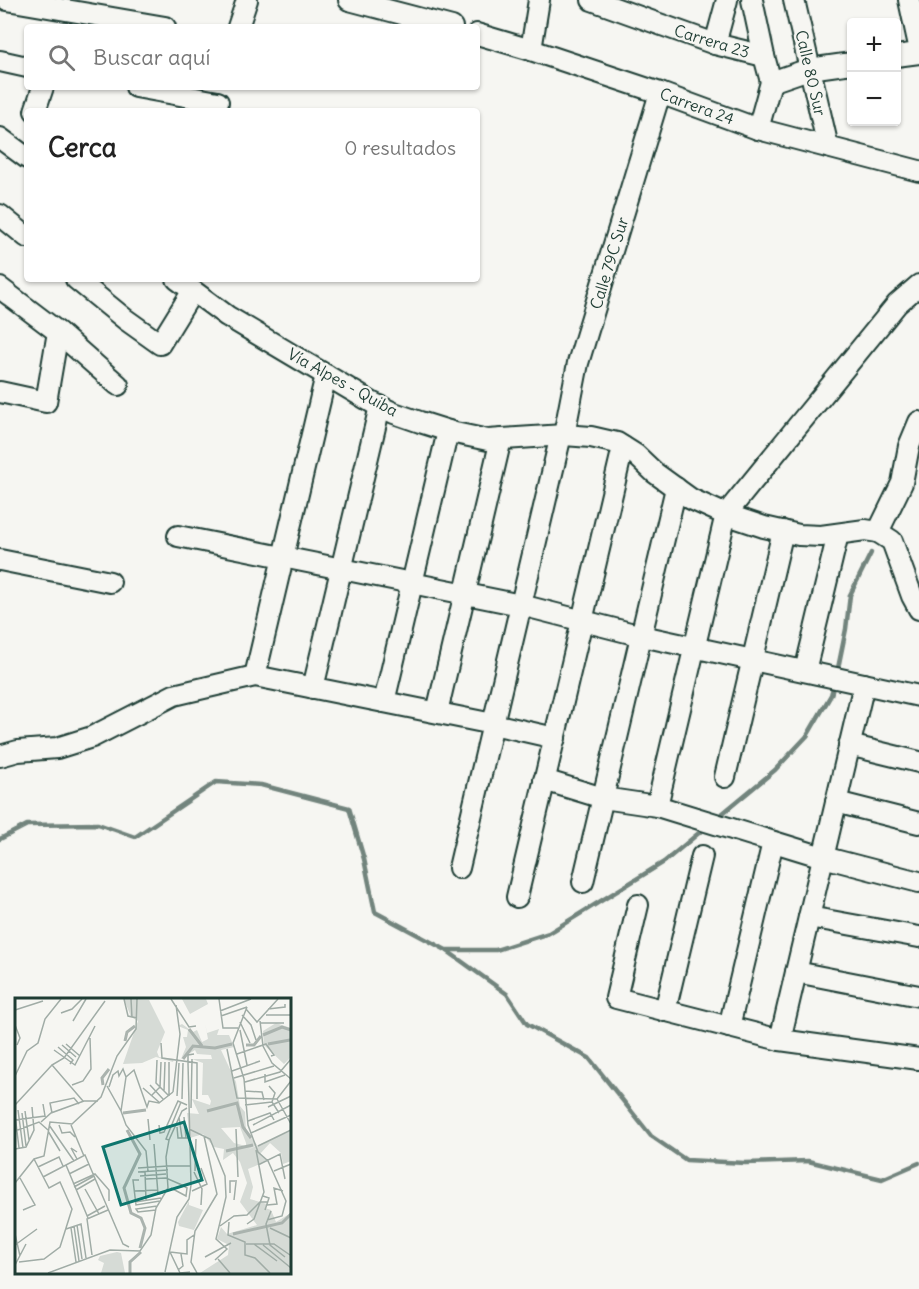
<!DOCTYPE html>
<html lang="es">
<meta charset="utf-8">
<style>
:root{--surface:#fff;--page:#f6f6f6;--text:#222;--muted:#767676;--line:#e0e0e0}
body{margin:0;font-family:Delius,sans-serif;background:var(--page);color:var(--text)}
.controls{position:absolute;right:18px;top:18px;display:grid;overflow:hidden;border-radius:6px;box-shadow:0 2px 4px #0004}
.controls button{width:54px;height:54px;display:grid;place-items:center;padding:0;border:0;border-bottom:2px solid var(--line);background:var(--surface);color:var(--text);font:30px sans-serif}
.list{margin:0;padding:0;list-style:none}
h2{display:flex;justify-content:space-between;align-items:center;height:78px;margin:0;padding:0 24px;font-size:26px}
h2 small{font-size:20px;font-weight:400;color:var(--muted)}
.icon{flex:none;width:33px;height:33px;fill:none;stroke:currentColor;stroke-width:2;stroke-linecap:round;stroke-linejoin:round}
.map{position:relative;flex:none;width:919px;height:1289px;overflow:hidden}
.search{position:absolute;background:var(--surface);box-shadow:0 2px 4px #0004;left:24px;top:24px;width:456px;height:66px;display:flex;align-items:center;gap:15px;box-sizing:border-box;padding:0 21px;border-radius:6px;color:var(--muted);font-size:22px}
.panel{position:absolute;background:var(--surface);box-shadow:0 2px 4px #0004;left:24px;top:108px;width:456px;height:174px;border-radius:6px}
.map>svg:first-child{display:block}
</style>
<div class="map">
<svg width="919" height="1289" viewBox="0 0 919 1289">
<rect width="100%" height="100%" fill="#f6f6f2"/>
<filter id="ink" filterUnits="userSpaceOnUse"><feTurbulence type="fractalNoise" baseFrequency=".0167" numOctaves="2"/><feDisplacementMap in="SourceGraphic" scale="12" xChannelSelector="R" yChannelSelector="G"/><feConvolveMatrix kernelMatrix="1 2 1 2 8 2 1 2 1" color-interpolation-filters="sRGB"/></filter>
<g filter="url(#ink)">
<g fill="none" stroke-linecap="round" stroke-linejoin="round">
<g stroke="#72847d" stroke-width="4.5">
<path d="M837 673 846 629 850 595 871 553"/>
<path d="M717 818 775 770 807 736 831 695 834 684"/>
<path d="M0 839 27 825 98 824 135 837 216 782 261 785 349 808 364 859 375 912 446 950 507 994 527 1024 589 1058 651 1136 686 1160 745 1163 808 1161 882 1179 919 1163"/>
<path d="M447 950H496L549 933 664 862 706 827"/>
</g>
<g stroke="#1f3d34" stroke-width="24">
<g id="minor">
<path d="M7 0 165 27"/>
<path d="M349 0 452 27"/>
<path d="M592 0 715 44 764 56"/>
<path d="M752 0 764 56 771 82 758 129"/>
<path d="M794 0 828 147"/>
<path d="M909 0 919 46"/>
<path d="M238 27 247 0"/>
<path d="M477 34 531 50 660 93 758 129 919 171"/>
<path d="M715 44 727 0"/>
<path d="M531 50 539 0"/>
<path d="M896 56 919 53"/>
<path d="M0 61 27 67"/>
<path d="M771 82 809 69 852 63"/>
<path d="M136 87 218 102"/>
<path d="M35 111 43 87"/>
<path d="M0 138 27 158"/>
<path d="M0 215 27 237"/>
<path d="M76 279 125 319 160 344 192 292"/>
<path d="M177 279 227 316 373 403 394 413 420 422 455 433 488 440 564 435 591 437 617 443 636 455 655 473 691 499 722 513 764 527 799 535 821 536 865 530 878 532 892 541 912 596 919 609"/>
<path d="M0 288 58 332 46 402 0 392"/>
<path d="M58 332 118 385"/>
<path d="M564 435 578 363 660 93"/>
<path d="M878 532 902 483 909 446 919 422"/>
<path d="M178 536 521 605 642 636 919 696"/>
<path d="M0 560 110 582"/>
<path d="M805 671 838 534"/>
<path d="M255 676 326 375"/>
<path d="M313 688 380 406"/>
<path d="M384 702 448 431"/>
<path d="M437 712 501 439"/>
<path d="M849 745 919 762"/>
<path d="M0 756 18 751 57 748 92 737 174 695 255 676 493 724 555 738"/>
<path d="M725 777 783 531"/>
<path d="M544 780 603 798 657 806 823 857 919 882"/>
<path d="M836 802 919 823"/>
<path d="M657 806 726 514 897 304 919 285"/>
<path d="M459 868 561 435"/>
<path d="M583 882 676 488"/>
<path d="M517 897 623 447"/>
<path d="M638 905 616 998 780 1040 919 1059"/>
<path d="M809 917 919 937"/>
<path d="M796 972 919 996"/>
<path d="M665 1011 702 856"/>
<path d="M729 1027 773 842"/>
<path d="M780 1040 864 684"/>
</g>
</g>
<use href="#minor" stroke="#f6f6f2" stroke-width="20"/>
</g>
</g>
<g text-anchor="middle" stroke-width="4.5" stroke-linejoin="round" paint-order="stroke">
<g font-size="16" fill="#1f3d34" stroke="#f6f6f2">
<text transform="translate(712 41) rotate(17)" y="6">Carrera 23</text>
<text transform="translate(811 73) rotate(77)" y="6">Calle 80 Sur</text>
<text transform="translate(697 106) rotate(20)" y="6">Carrera 24</text>
<text transform="translate(609 263) rotate(-73)" y="6">Calle 79C Sur</text>
<text transform="translate(343 382) rotate(29)" y="6">Vía Alpes - Quiba</text>
</g>
</g>
<g transform="translate(15 998)">
<rect width="276" height="276" fill="#f6f6f2"/>
<path d="M109 1 134 2 150 34 142 54 144 59 159 61 158 64 141 59 127 65 108 66 123 23 116 19ZM167 1H191L193 6 175 16ZM190 25 192 35 204 31 202 37H214L219 49 206 52 221 84 225 108 230 114 231 133 242 147 232 152 276 133V163L268 166 266 155 255 145 245 156 252 163 233 171 238 189 235 201 252 206 250 210 256 212 261 224 276 215V275H185L213 257 214 247 202 241 206 229 212 236 242 227 225 204 232 185 225 164 218 155 208 162 209 151 199 149 188 136 175 140 172 115 184 116 177 101 195 107 196 103 193 97H187L188 65 177 61H197L196 57 182 56 180 52 166 61 171 49 168 39H172L173 32 163 28 167 26 178 34 182 32 187 44 193 41ZM225 129 231 145V148L219 145 206 130ZM261 25 276 30 275 60 269 66 249 47 248 33ZM174 203V207L188 212 179 232 164 228 163 224ZM102 254 106 255 110 275H86L89 265 83 262 85 258Z" fill="#d6dbd6" fill-rule="evenodd"/>
<path fill="none" stroke="#aab3ae" stroke-width="3" d="M174 31 187 48M248 37 267 29 276 32M110 43 112 34 120 28M253 46 275 42M231 47H239L246 38M168 61 178 48 200 50 217 46M88 87 87 80 94 71M192 113 222 105 228 129 236 140M108 115 131 112M112 132 125 156 109 190 116 215 126 220 130 230 125 250M211 153 238 147M218 236 267 225 276 216M115 275V264L126 254"/>
<path fill="none" stroke="#a0aca6" stroke-width="1.5" d="M109 1 113 18 122 20M116 1 117 20M156 1 174 29 181 28M204 1 208 30H223M232 9 218 45 229 81 233 127 243 154 253 163 271 203 267 218 252 222M231 11 242 24 263 1M253 11 270 9V6M0 12 28 3M205 13 236 1M46 15 57 11 67 1M227 17 236 27 241 42M251 17H276M206 18 232 9M58 23 71 1M245 23 248 48 257 65 276 81M225 24 235 45M245 25H269M0 27 5 40 2 47M225 32 232 67M146 45 147 60 182 65V101M51 46 65 58M47 47 61 59M43 49 58 62 55 66M212 51 222 100 262 101M39 52 60 67 80 28M222 56 251 46 259 57 256 58M142 62 141 85 154 98M217 73 245 63M250 76V84L270 77M0 78 12 53 23 45 30 21 46 1M219 80 259 68M230 84 265 74 276 61M57 87 68 83 76 71 75 40M135 87 148 101M92 88 106 113 111 79M254 88 260 95 257 104 264 115M94 89 98 77 103 73 104 78 108 71 111 79 119 72 132 109 134 103 144 105 158 94M128 90 145 105M149 93 150 64M230 93 247 94 249 102M158 94 165 36 161 7M137 97 145 89 146 64M154 98V64M162 98 164 65M167 101 168 65M262 101 276 126M262 101 276 83M83 103H68L37 67 49 60 90 3M0 107 37 67M230 107 257 104M253 109 276 98M176 110 177 61M3 112 8 150M10 113 14 142M106 113 111 127 131 153 133 173M7 115 11 148M37 115 35 105 59 100 64 106M0 117 4 150M164 119 167 140M169 119 171 140M133 121 135 142M0 122 30 118 28 106M233 123 255 115 259 122M26 124 36 115 69 103M34 127 59 163M44 127 47 135 55 134 60 139M56 127 69 158M144 127 145 135 149 134 163 103 172 107M238 127 276 107M162 129 163 140H176M174 131 195 141 210 178 211 199 201 241 212 251 200 262M221 131 223 179M0 133 24 124 33 132M33 133 45 153M236 135 276 117M154 142 151 141 166 104M139 146 143 196 148 195M243 148 276 132M0 151 11 149 19 132 17 109M62 161 56 150 62 154M51 167 73 220M243 167 265 156 270 181M153 168H176M23 169 44 159 48 168M123 170 153 168M180 173 181 141M259 173 276 166M123 174 153 172M130 174 131 202M179 174 187 191 186 207M54 176 74 166M125 178 151 176M28 179 70 157 108 246 114 249M5 180 20 207 8 212M131 181 151 180 167 187 172 190 171 198 156 190M124 182H118L121 207 145 203M0 185 19 161 29 158 35 124 57 126 86 99 102 58 121 31 122 1M58 186 80 176 94 192V203M59 189 79 178M70 191 84 216M61 192 80 181M119 193 143 192M177 193 192 186 186 170M215 195V183H222M248 198 254 200 250 212M219 202 221 184M120 204 146 200M252 207 262 206 259 190 268 193M141 212 123 214 121 211 142 208M256 213 251 226 255 247 270 259M72 218 90 208M214 224 213 237 230 244V257L240 260 255 275M232 226 239 221 249 194 241 152M62 227 67 261M59 228 64 263M205 228 219 218 232 217 245 204H253M56 230 61 264M255 230 276 240M51 231 66 226 71 260M0 236 5 258M231 246H259L275 257M239 246 262 263M0 247 22 231M248 247 276 270M155 254 172 256V242L179 237M155 254 165 275 175 274M77 257 72 221 93 212M190 259 216 245M203 261 215 275M4 264 29 261 45 249 57 211 45 184 34 190 19 161M0 267 11 246M163 272 168 268 166 256M150 274 162 219 174 201 176 187 173 65V57L179 56M33 275 95 252 125 253 136 237 141 210 153 190 151 159 154 142 167 113 172 110M182 275 176 264 180 233 202 196 189 138"/>
<path fill="#0f766e" fill-opacity="0.15" stroke="#0f766e" stroke-width="3" d="M169 124 187 182 106 207 88 149Z"/>
<rect width="276" height="276" fill="none" stroke="#1f3d34" stroke-width="3"/>
</g>
</svg>
<div class="controls">
<button>+</button>
<button>−</button>
</div>
<div class="search"><svg class="icon" aria-label="search" viewBox="0 0 24 24"><circle cx="10" cy="10" r="6"/><path d="M15 15l6 6"/></svg>Buscar aquí</div>
<section class="panel">
<h2>Cerca<small>0 resultados</small></h2>
<ul class="list">
</ul>
</section>
</div>
